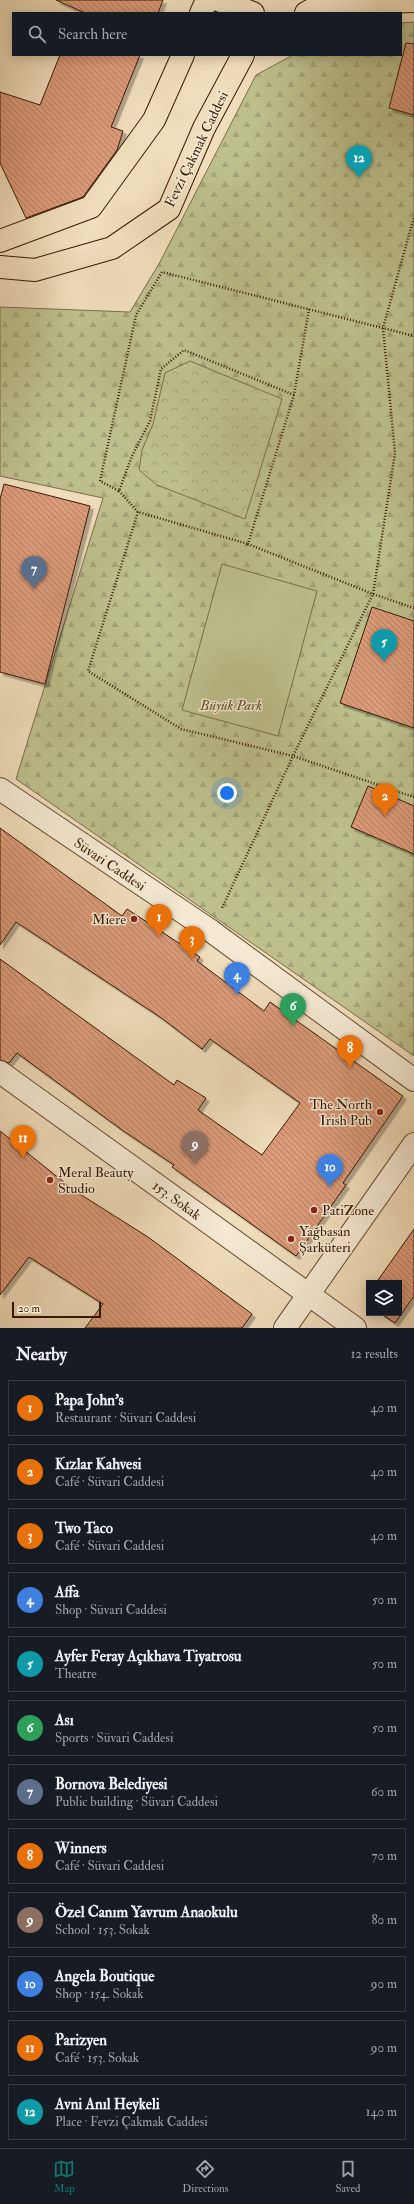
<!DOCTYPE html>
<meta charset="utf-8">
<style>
:root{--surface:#171b24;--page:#242831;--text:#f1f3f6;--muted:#9ea1a6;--line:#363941;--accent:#0f766e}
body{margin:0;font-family:"IM FELL Double Pica",serif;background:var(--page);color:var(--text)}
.controls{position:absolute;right:12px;bottom:12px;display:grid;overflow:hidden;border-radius:0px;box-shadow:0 2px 10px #0003}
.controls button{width:36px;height:36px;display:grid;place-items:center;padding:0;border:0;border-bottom:1px solid var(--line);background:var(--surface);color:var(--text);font:20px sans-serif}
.scale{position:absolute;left:12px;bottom:10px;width:89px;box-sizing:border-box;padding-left:4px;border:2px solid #391a03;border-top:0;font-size:11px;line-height:14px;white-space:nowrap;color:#391a03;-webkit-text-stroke:3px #f5e9d3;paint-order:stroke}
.you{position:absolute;left:227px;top:793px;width:14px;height:14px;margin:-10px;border:3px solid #fff;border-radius:50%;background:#1a73e8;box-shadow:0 0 0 6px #1a73e833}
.badge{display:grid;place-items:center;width:26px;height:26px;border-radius:50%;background:var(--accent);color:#fff;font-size:13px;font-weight:700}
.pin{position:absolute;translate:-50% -33px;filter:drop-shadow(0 1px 2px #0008)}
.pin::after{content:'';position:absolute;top:21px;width:14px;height:12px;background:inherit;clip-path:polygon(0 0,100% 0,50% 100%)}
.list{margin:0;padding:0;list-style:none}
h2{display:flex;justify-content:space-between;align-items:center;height:52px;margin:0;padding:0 16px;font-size:17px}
h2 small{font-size:13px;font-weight:400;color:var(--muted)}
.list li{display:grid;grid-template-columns:26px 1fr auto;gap:12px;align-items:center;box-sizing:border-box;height:56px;margin:0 8px 8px;padding:0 8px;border:1px solid var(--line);border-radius:0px}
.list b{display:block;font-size:15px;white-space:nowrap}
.list p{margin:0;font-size:13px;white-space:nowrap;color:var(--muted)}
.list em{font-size:13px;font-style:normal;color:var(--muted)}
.icon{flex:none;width:22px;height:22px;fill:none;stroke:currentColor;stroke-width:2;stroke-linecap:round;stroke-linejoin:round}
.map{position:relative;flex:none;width:414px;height:1328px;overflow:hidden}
.search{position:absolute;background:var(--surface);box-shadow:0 2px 10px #0003;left:12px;right:12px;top:12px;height:44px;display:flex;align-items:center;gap:10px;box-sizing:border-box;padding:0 14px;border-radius:0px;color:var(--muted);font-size:15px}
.sheet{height:820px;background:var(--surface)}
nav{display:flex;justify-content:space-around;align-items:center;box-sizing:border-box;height:56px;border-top:1px solid var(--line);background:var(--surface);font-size:11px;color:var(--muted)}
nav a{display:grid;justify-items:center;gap:2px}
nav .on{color:var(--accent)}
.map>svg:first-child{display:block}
</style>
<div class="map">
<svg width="414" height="1328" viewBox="0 0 414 1328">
<defs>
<pattern id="forest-firs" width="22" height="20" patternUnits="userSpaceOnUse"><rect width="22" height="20" fill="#bdc08d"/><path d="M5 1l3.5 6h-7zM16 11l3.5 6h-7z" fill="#a3a478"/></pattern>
<pattern id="park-crowns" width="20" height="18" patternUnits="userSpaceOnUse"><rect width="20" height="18" fill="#bdc08d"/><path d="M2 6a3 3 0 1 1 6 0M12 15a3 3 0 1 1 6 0" fill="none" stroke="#a3a478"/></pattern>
<pattern id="building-back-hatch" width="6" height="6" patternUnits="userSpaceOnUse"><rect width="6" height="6" fill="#dc9b7a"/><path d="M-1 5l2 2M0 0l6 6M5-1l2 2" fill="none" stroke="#b37e62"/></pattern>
<filter id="shadow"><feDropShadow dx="3.5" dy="3.5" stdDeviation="0" flood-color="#0004"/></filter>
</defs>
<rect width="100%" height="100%" fill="#f0ddbb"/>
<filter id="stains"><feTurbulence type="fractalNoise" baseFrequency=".005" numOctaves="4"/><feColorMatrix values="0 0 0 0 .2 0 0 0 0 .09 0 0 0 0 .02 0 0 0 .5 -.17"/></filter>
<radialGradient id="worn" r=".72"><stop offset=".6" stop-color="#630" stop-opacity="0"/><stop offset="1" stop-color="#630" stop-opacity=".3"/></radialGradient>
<path fill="url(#forest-firs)" stroke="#7b6d48" d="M414 22V1056L16 779 103 498 0 476V307L130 312 160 262 256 75 293 55H401V23Z"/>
<path fill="url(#park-crowns)" stroke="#7b6d48" d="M190 361 282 399 245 519 157 485 139 470 142 450 153 424 165 373Z"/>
<path fill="#bdc08d" stroke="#7b6d48" d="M222 564 317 591 278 736 182 710Z"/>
<g fill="url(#building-back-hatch)" stroke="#391a03" filter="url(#shadow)">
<path d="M56 0H163L158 13H85Z"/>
<path d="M406 43 414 44V115L389 108Z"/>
<path d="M60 55H140L111 127 123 131 117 150 83 197 26 218 0 163V92L40 105Z"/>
<path d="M4 484 90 506 45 684 0 672V499Z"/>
<path d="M372 607 414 621V728L340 703Z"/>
<path d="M368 786 414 806V854L351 827Z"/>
<path d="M0 828 122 916 127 909 200 957 197 961 264 1011 270 1002 403 1096 343 1183 346 1185 296 1256 172 1167 174 1165 122 1130 17 1053 9 1063 0 1060V959L174 1085 177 1080 206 1098 198 1110 262 1155 300 1103 210 1039 202 1049 160 1017 16 922 0 945Z"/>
<path d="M0 1131 75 1191 148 1237 252 1314 242 1328H85L103 1304 29 1257 0 1295Z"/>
<path d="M414 1229V1296L395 1323 380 1313H399V1283H376Z"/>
</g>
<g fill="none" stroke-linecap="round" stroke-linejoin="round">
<g stroke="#674b31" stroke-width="24">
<g id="minor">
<path d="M0 789 211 931 414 1080"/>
<path d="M0 1072 355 1328"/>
<path d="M285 1328 414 1144"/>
</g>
</g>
<g stroke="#391a03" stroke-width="24">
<g id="major">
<path d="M218 0 253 13"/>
<path d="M201 13 207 0"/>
<path d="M306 13 322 4 414 1"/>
<path d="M0 241 91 207 154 120 183 55"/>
<path d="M0 267 35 270 112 248 169 209 204 128 243 55"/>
</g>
</g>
<g stroke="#391a03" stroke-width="2.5" stroke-dasharray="1 2" stroke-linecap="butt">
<path d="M309 309 294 395 248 544 373 594 395 453 383 328 414 217"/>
<path d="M294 395 184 350 161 369 150 421 132 456 119 491 100 481 136 315 162 272 414 336"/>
<path d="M119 491 138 512 248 544"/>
<path d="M138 512 88 671 181 729 293 756 222 908"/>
<path d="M414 608 373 594 293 756 414 797"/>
</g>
<use href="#minor" stroke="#f5e9d3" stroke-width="22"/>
<use href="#major" stroke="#f0ddbb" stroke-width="22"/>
</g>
<g fill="#8f2418" stroke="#f5e9d3" stroke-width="1.5">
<circle cx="134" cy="919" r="4"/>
<circle cx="380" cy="1112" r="4"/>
<circle cx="50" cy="1180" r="4"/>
<circle cx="314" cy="1210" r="4"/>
<circle cx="291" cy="1239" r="4"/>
</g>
<g text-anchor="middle" stroke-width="3" stroke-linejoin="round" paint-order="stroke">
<g font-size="14" fill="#391a03" stroke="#f5e9d3">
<text transform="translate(196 149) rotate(-64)" y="5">Fevzi Çakmak Caddesi</text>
<text transform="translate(110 864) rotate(34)" y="5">Süvari Caddesi</text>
<text transform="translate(177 1200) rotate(36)" y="5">153. Sokak</text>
</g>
<g font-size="14" font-style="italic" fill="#614c2c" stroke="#f5e9d3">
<text x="231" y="710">Büyük Park</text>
</g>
<g font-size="14" fill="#391a03" stroke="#f5e9d3" text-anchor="start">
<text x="126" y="924" text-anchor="end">Miere</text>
<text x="372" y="1109" text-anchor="end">The North<tspan x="372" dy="16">Irish Pub</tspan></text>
<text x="58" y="1177">Meral Beauty<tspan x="58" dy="16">Studio</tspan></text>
<text x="322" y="1215">PatiZone</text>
<text x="299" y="1236">Yağbasan<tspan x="299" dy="16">Şarküteri</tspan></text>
</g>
</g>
<rect width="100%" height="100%" filter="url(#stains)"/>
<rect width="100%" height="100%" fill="url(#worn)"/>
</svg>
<div class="controls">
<button><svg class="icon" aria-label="layers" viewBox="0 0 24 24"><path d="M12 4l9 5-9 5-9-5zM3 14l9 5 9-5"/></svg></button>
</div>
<div class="scale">20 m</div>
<div class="you"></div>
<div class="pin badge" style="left:159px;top:937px;background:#e8710a">1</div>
<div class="pin badge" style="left:385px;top:816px;background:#e8710a">2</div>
<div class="pin badge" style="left:192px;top:959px;background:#e8710a">3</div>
<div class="pin badge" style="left:237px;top:995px;background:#3f7fe0">4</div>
<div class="pin badge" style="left:384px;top:662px;background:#0f9aa8">5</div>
<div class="pin badge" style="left:293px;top:1026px;background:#2e9e5b">6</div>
<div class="pin badge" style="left:34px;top:589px;background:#5c6f8a">7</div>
<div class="pin badge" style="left:350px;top:1068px;background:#e8710a">8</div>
<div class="pin badge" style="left:195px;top:1164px;background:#8d6e63">9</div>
<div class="pin badge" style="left:330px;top:1187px;background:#3f7fe0">10</div>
<div class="pin badge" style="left:23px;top:1158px;background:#e8710a">11</div>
<div class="pin badge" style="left:359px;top:178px;background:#0f9aa8">12</div>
<div class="search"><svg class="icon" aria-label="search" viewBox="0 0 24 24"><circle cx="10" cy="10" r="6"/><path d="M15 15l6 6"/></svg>Search here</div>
</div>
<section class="sheet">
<h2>Nearby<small>12 results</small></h2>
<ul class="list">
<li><span class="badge" style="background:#e8710a">1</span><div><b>Papa John's</b><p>Restaurant · Süvari Caddesi</p></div><em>40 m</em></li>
<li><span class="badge" style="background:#e8710a">2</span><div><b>Kızlar Kahvesi</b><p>Café · Süvari Caddesi</p></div><em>40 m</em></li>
<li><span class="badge" style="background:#e8710a">3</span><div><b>Two Taco</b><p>Café · Süvari Caddesi</p></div><em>40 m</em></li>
<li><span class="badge" style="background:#3f7fe0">4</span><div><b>Affa</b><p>Shop · Süvari Caddesi</p></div><em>50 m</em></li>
<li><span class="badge" style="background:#0f9aa8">5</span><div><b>Ayfer Feray Açıkhava Tiyatrosu</b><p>Theatre</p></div><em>50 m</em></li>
<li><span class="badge" style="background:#2e9e5b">6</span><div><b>Ası</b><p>Sports · Süvari Caddesi</p></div><em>50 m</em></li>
<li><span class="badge" style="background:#5c6f8a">7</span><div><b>Bornova Belediyesi</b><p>Public building · Süvari Caddesi</p></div><em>60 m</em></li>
<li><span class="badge" style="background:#e8710a">8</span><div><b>Winners</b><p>Café · Süvari Caddesi</p></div><em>70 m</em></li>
<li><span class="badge" style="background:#8d6e63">9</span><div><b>Özel Canım Yavrum Anaokulu</b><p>School · 153. Sokak</p></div><em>80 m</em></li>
<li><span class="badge" style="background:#3f7fe0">10</span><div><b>Angela Boutique</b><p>Shop · 154. Sokak</p></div><em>90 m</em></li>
<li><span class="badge" style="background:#e8710a">11</span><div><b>Parizyen</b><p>Café · 153. Sokak</p></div><em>90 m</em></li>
<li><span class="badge" style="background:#0f9aa8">12</span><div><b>Avni Anıl Heykeli</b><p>Place · Fevzi Çakmak Caddesi</p></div><em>140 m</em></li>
</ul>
</section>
<nav>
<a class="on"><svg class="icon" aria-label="map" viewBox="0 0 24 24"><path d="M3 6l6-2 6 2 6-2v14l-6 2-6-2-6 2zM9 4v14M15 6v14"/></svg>Map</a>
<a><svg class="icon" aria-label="directions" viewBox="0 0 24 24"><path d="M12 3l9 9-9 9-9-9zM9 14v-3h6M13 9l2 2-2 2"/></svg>Directions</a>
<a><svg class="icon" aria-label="saved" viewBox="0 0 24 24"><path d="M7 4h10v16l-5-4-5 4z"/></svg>Saved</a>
</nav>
